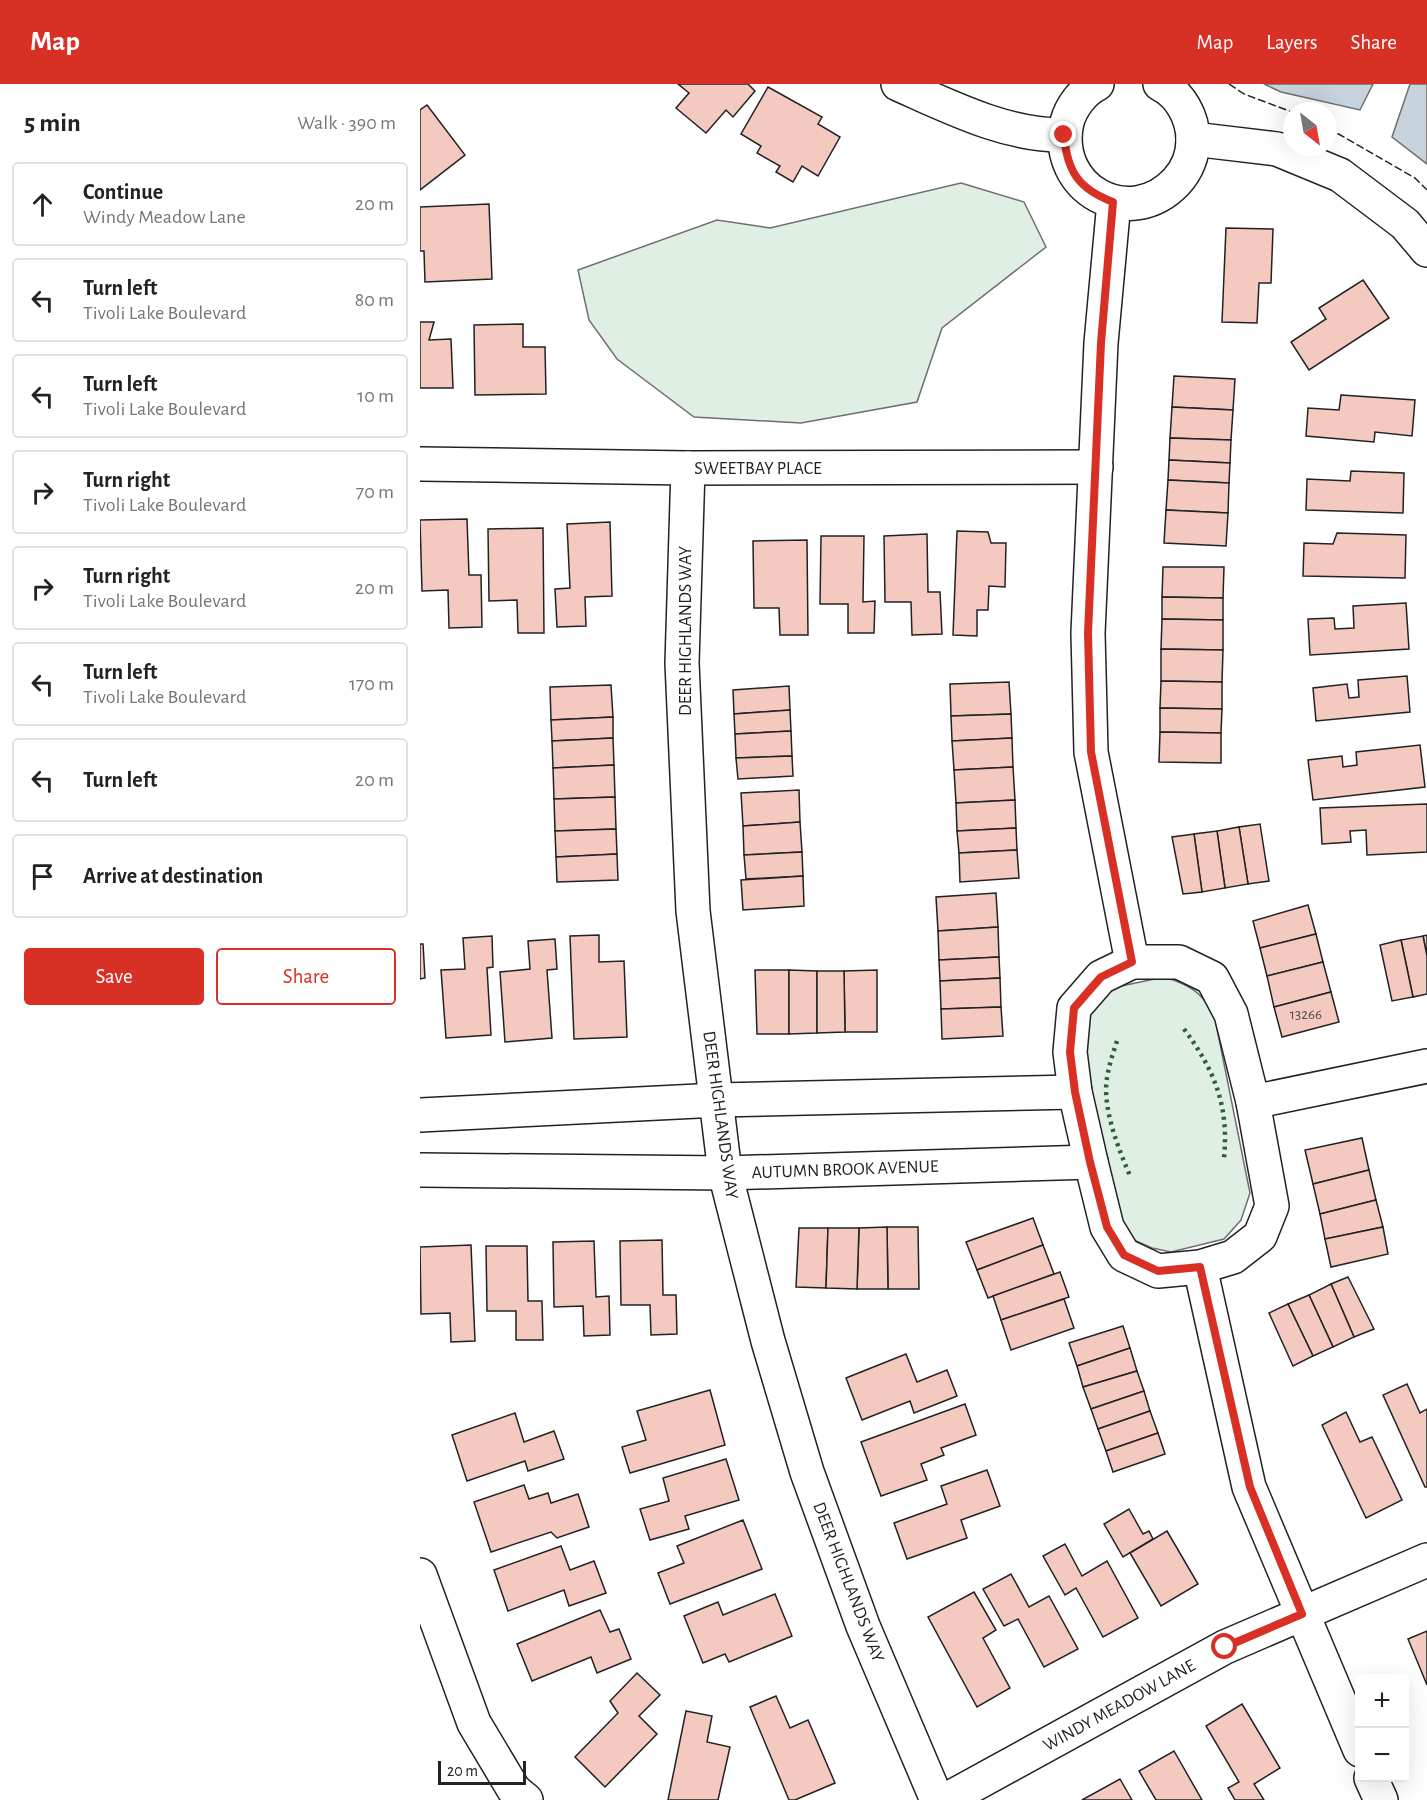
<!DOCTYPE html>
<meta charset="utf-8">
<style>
:root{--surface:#fff;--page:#f6f6f6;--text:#222;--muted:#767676;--line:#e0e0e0;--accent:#d93025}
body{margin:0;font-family:"Alegreya Sans",sans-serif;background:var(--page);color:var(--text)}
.controls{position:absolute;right:18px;bottom:18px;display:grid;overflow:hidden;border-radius:6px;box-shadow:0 6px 24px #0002}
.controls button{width:54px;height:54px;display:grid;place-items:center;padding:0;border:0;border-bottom:2px solid var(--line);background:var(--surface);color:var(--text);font:30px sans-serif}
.compass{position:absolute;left:863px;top:18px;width:54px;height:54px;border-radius:50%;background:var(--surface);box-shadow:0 6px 24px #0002;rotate:149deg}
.scale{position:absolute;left:18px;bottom:15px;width:88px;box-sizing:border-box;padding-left:6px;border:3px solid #222;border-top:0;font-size:16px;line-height:21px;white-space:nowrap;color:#222;-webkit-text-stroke:4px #fff;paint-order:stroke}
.stop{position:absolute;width:18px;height:18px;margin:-14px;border:4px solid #d93025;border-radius:50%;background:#fff}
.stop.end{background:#d93025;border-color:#fff;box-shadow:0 2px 6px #0008}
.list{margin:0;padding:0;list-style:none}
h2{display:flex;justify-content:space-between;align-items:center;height:78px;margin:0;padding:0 24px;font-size:26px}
h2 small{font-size:20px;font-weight:400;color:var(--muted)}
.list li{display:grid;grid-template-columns:39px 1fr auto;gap:18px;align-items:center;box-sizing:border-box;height:84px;margin:0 12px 12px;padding:0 12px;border:2px solid var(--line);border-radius:6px}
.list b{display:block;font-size:22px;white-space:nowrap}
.list p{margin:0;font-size:20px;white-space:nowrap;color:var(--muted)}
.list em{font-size:20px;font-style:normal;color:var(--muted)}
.actions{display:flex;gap:12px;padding:18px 24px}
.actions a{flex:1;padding:14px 0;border:2px solid var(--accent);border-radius:6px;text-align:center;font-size:21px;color:var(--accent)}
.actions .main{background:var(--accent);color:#fff}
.icon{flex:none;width:33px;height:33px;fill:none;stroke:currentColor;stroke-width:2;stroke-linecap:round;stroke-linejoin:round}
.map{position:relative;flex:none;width:1007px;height:1716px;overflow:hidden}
header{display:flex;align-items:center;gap:36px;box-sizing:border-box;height:84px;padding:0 30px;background:var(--accent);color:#fff}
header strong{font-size:28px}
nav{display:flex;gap:33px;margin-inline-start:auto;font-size:21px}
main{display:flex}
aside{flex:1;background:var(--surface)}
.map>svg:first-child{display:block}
</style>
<header>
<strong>Map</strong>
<nav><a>Map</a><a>Layers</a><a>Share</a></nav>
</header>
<main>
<aside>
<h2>5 min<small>Walk · 390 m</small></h2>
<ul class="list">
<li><svg class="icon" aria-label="ahead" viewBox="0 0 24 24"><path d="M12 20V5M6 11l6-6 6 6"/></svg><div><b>Continue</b><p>Windy Meadow Lane</p></div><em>20 m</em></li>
<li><svg class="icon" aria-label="left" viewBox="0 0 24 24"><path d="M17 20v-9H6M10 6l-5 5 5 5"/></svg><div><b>Turn left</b><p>Tivoli Lake Boulevard</p></div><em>80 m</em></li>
<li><svg class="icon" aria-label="left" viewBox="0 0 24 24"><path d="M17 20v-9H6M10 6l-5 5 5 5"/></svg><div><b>Turn left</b><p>Tivoli Lake Boulevard</p></div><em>10 m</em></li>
<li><svg class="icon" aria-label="right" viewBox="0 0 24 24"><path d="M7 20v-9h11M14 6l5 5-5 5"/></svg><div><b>Turn right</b><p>Tivoli Lake Boulevard</p></div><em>70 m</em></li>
<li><svg class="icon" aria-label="right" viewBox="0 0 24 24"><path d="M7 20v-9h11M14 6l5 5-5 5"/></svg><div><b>Turn right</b><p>Tivoli Lake Boulevard</p></div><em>20 m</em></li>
<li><svg class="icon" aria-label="left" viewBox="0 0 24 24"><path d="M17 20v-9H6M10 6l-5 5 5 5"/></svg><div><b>Turn left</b><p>Tivoli Lake Boulevard</p></div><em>170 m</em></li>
<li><svg class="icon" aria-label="left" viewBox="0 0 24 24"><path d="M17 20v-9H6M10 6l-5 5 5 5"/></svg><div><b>Turn left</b></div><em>20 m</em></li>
<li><svg class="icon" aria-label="arrive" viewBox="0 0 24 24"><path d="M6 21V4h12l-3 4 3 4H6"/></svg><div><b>Arrive at destination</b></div></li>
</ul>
<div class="actions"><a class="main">Save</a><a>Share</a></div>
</aside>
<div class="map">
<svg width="1007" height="1716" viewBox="0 0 1007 1716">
<rect width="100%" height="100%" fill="#fff"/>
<g fill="#e0efe3" stroke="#6f6f6f" stroke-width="1.5">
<path d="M541 99 604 118 626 163 522 244 497 318 381 339 274 333 197 275 169 236 158 186 297 136 350 144Z"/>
<path d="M744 893C770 901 780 907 794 930L830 1109 821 1136 804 1155 751 1168 732 1164 714 1156 700 1139 663 971 662 938 692 904Z"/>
</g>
<g fill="#c7d3dd" stroke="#6f6f6f" stroke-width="1.5">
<path d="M844 0H953L940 26 861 8Z"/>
<path d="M990 0H1007V80L972 53Z"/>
</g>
<g fill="#f3c9c0" stroke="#222" stroke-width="1.5">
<path d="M258 0H328L335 7 313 33 306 26 286 49 256 24 269 9Z"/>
<path d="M348 3 402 33 398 40 420 53 398 92 382 82 373 98 356 88 360 82 337 69 341 62 321 50Z"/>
<path d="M7 21 45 71 0 106V26Z"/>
<path d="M69 120 72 195 5 198 4 167H0V123Z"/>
<path d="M806 144 853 145 851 199H839L837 239 802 238Z"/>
<path d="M943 196 969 234 889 286 871 258 906 235 899 224Z"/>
<path d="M0 238H14L9 256 31 255 33 304H0Z"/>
<path d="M103 240V263H125L126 310 55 311 54 241Z"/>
<path d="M754 292 815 295 813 326 752 323Z"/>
<path d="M921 311 995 316 992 352 955 348 954 358 886 352 888 324 919 326Z"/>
<path d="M752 323 813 326 811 356 750 354Z"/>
<path d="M750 354 811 356 810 379 749 376Z"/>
<path d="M749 376 810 379 809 399 748 396Z"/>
<path d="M931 387 984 389 983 429 886 426 887 395 930 397Z"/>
<path d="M748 396 809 399 808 429 746 426Z"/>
<path d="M746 426 808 429 806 462 744 459Z"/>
<path d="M47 435 49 491H61L62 543 29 544 28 506 2 507 0 436Z"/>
<path d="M190 438 192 512 165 513 166 542 137 543 135 505 150 504 147 440Z"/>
<path d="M123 444 124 549H98L97 516 69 517 68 445Z"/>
<path d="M537 447 568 448 571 459H586L585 503 569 502 568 526H557V552L533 551Z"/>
<path d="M917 449 986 451 985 494 883 492 884 459 913 460Z"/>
<path d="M507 450 508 508H520L522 550 492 551 491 518H465L464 452Z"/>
<path d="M401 452H444L443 518 455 517 454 549H428V520H400Z"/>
<path d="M387 456 388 551H360L359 524H334L333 457Z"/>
<path d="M743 483H804L803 514 742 513Z"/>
<path d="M742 513 803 514V536L742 535Z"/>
<path d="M986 519 989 565 890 571 888 535 914 534 915 545 934 544 933 522Z"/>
<path d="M742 535 803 536V566L741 565Z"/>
<path d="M741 565 803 566 802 598 741 597Z"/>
<path d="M987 592 990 628 896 637 893 604 927 600 929 614 939 613 938 596Z"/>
<path d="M741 597 802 598V625L740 624Z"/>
<path d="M589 598 591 630 531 632 530 600Z"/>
<path d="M191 601 193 633 131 636 130 603Z"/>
<path d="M369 602 370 626 314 630 313 606Z"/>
<path d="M740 624 802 625 801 649 740 648Z"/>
<path d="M370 626 371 647 315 650 314 630Z"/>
<path d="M591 630 592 654 532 657 531 632Z"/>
<path d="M193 633V654L132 657 131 636Z"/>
<path d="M371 647 372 672 316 674 315 650Z"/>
<path d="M740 648 801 649V679L739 678Z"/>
<path d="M193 654 194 681 133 684 132 657Z"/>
<path d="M592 654 593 683 534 686 532 657Z"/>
<path d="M1000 661 1005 703 893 716 888 676 922 672 923 683 937 681 936 668Z"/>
<path d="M372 672 373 692 318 695 316 674Z"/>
<path d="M194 681 195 713 134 715 133 684Z"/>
<path d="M593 683 595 716 536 719 534 686Z"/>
<path d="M379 706 380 738 323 742 321 709Z"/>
<path d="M195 713 196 745 135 747 134 715Z"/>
<path d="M595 716 596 744 537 747 536 719Z"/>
<path d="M1007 720V768L947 771 946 746 930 747 931 758 902 760 900 724Z"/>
<path d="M380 738 382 768 324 771 323 742Z"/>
<path d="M840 740 849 797 828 800 819 743Z"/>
<path d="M819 743 828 800 805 804 797 747Z"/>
<path d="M596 744 597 766 539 769 537 747Z"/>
<path d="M196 745 197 770 136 773 135 747Z"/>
<path d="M797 747 805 804 782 808 774 750Z"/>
<path d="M774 750 782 808 763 810 752 753Z"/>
<path d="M597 766 599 794 540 798 539 769Z"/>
<path d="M382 768 383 792 326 795 324 771Z"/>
<path d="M197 770 198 796 137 798 136 773Z"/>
<path d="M383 792 384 822 323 826 321 796Z"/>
<path d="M576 809 578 843 518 847 516 813Z"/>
<path d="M888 821 896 850 840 864 833 837Z"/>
<path d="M578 843 579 873 519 876 518 847Z"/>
<path d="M896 850 903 878 847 892 840 864Z"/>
<path d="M179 851V878L204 877 207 953 154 955 150 852Z"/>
<path d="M1007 851V872L1003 852Z"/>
<path d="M72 852 73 883 67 884 71 951 26 954 21 886 45 885 43 854Z"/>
<path d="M1003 852 1007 872V910L993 913 981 856Z"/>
<path d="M135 855 137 885 127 886 132 954 85 958 80 888 110 885 108 857Z"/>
<path d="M981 856 993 913 972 917 960 861Z"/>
<path d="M0 860H3L5 894 0 895Z"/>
<path d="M579 873 580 894 520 897 519 876Z"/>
<path d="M903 878 911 908 854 923 847 892Z"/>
<path d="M335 886H369V950H337Z"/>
<path d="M369 886 397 887V949L369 950Z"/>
<path d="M457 886V948H425L424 887Z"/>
<path d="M397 887H424L425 948 397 949Z"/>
<path d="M580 894 581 923 521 925 520 897Z"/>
<path d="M911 908 919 938 862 953 854 923Z"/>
<path d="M581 923 583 952 522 955 521 925Z"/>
<path d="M942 1054 949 1086 893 1100 885 1066Z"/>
<path d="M949 1086 956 1116 900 1130 893 1100Z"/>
<path d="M956 1116 963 1143 905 1155 900 1130Z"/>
<path d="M613 1134 623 1161 557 1186 546 1158Z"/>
<path d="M467 1143H498L499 1205H468Z"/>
<path d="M467 1143 468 1205H437L439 1144Z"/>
<path d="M963 1143 968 1170 911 1183 905 1155Z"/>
<path d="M379 1144H408L406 1204 376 1203Z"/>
<path d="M408 1144H439L437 1205 406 1204Z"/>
<path d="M242 1156 243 1211H256L257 1250 231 1251 230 1221H201L200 1157Z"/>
<path d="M174 1157 176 1213 189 1212 190 1251 164 1252 163 1222 134 1223 133 1158Z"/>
<path d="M51 1161 55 1257 31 1258 30 1229 1 1230 0 1163Z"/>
<path d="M623 1161 634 1190 568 1214 557 1186Z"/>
<path d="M66 1162H107L108 1217H122L123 1256H96V1227H67Z"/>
<path d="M640 1188 649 1213 581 1236 573 1212Z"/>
<path d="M928 1193 954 1245 934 1253 911 1200Z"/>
<path d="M911 1200 934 1253 913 1263 889 1211Z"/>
<path d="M889 1211 913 1263 893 1272 868 1220Z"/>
<path d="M644 1215 654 1244 591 1266 581 1236Z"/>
<path d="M868 1220 893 1272 873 1282 849 1229Z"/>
<path d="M703 1242 710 1264 657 1282 649 1259Z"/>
<path d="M710 1264 717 1287 663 1303 657 1282Z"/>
<path d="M486 1270 497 1298 527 1286 537 1312 494 1329 490 1317 442 1336 426 1294Z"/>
<path d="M717 1287 724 1307 671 1325 663 1303Z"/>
<path d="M987 1300 1000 1329 1007 1325V1403H1005L963 1311Z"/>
<path d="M290 1306 305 1361 210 1389 202 1363 226 1356 217 1327Z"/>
<path d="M724 1307 730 1327 678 1345 671 1325Z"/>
<path d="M545 1320 556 1351 521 1364 524 1371 501 1380 507 1396 461 1412 441 1358Z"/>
<path d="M730 1327 738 1349 686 1367 678 1345Z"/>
<path d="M926 1328 940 1358 952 1353 982 1416 946 1434 902 1341Z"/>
<path d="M95 1329 104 1358 134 1347 144 1375 108 1387 105 1377 47 1397 32 1351Z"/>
<path d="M738 1349 745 1370 693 1388 686 1367Z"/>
<path d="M306 1375 319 1416 265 1432 269 1445 230 1456 220 1425 249 1417 243 1394Z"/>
<path d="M567 1386 580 1422 541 1436 547 1454 487 1475 474 1439 527 1420 521 1402Z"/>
<path d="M104 1401 109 1415 128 1409 131 1419 158 1410 169 1443 137 1454 131 1448 71 1468 54 1418Z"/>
<path d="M709 1425 723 1450 729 1447 733 1455 703 1473 684 1440Z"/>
<path d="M323 1436 342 1485 250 1520 238 1489 264 1479 257 1462Z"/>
<path d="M747 1447 778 1500 741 1522 710 1469Z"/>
<path d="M645 1460 662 1492 687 1477 718 1534 683 1553 656 1504 645 1511 623 1472Z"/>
<path d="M141 1462 150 1486 174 1477 186 1509 149 1522 144 1506 88 1527 74 1486Z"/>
<path d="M591 1490 609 1523 629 1512 658 1565 624 1583 598 1535 584 1542 563 1505Z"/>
<path d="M554 1508 576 1546 563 1554 590 1604 557 1623 508 1533Z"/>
<path d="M355 1510 372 1552 309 1578 305 1570 283 1579 264 1532 298 1518 303 1531Z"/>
<path d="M180 1526 190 1548 199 1545 211 1575 177 1589 171 1573 112 1597 97 1560Z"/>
<path d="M1007 1547V1601L988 1555Z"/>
<path d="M217 1589 240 1611 219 1632 237 1650 185 1703 155 1673 198 1629 190 1617Z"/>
<path d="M356 1612 370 1644 388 1636 415 1699 375 1716H369L330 1623Z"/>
<path d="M822 1620 860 1684 834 1700 844 1716H815L808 1704 819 1698 786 1642Z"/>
<path d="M266 1627 292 1632 287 1658 310 1663 298 1716H248Z"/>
<path d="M754 1667 782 1716H736L719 1687Z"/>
<path d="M700 1695 712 1716H662Z"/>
</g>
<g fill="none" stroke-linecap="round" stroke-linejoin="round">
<g stroke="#222" stroke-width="36">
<g id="minor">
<path d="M478 0C530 23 587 52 644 51"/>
<path d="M677 0C663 7 651 23 647 38 632 105 710 148 757 97 767 86 773 71 773 56 773 33 760 10 740 0"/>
<path d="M773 55 857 65 920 91 985 140 1007 166"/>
<path d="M694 118 681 259 668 549 671 668 712 878"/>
<path d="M0 380 268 384 676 383"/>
<path d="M268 384 262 579 273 827 305 1089 348 1257 387 1388 443 1542 517 1716"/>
<path d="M712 878H759L792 894 811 930 833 1018 852 1122 840 1152 813 1173 780 1183 738 1187 704 1171 687 1143 671 1078 655 1008 650 968 654 924 681 893Z"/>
<path d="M833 1018 1007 982"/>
<path d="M0 1031 298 1016 655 1008"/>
<path d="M0 1086 305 1089 671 1078"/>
<path d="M780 1183 829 1403 940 1666"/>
<path d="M0 1491 54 1639 94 1706 106 1716"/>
<path d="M951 1694 961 1716"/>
<path d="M526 1716 805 1563 1007 1476"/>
</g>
</g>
<use href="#minor" stroke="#fff" stroke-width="33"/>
<g stroke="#2f5e38" stroke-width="4.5" stroke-dasharray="3 4.5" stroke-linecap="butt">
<path d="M764 945C795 987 809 1022 804 1074"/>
<path d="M697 957C693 969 689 981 687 994 682 1025 699 1066 711 1094"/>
</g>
<g stroke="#222" stroke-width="1.5" stroke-dasharray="8 3" stroke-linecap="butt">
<path d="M809 0 824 10 872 28"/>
<path d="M908 44 995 94 1007 106"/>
</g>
</g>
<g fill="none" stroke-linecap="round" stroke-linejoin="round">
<path stroke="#d93025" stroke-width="8" d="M644 51C647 88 659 105 693 118L681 259 668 549 671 668 712 878 681 893 654 924 650 968 655 1008 670 1078 687 1143 704 1171 738 1187 780 1183 830 1403 882 1530 805 1563"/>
</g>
<g text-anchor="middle" stroke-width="4.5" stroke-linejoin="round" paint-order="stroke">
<g font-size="15" fill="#564c4a">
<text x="886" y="935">13266</text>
</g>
<g font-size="18" fill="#222" stroke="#fff">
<text x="338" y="390">SWEETBAY PLACE</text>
<text transform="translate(265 547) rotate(-90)" y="6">DEER HIGHLANDS WAY</text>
<text transform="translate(301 1031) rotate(82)" y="6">DEER HIGHLANDS WAY</text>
<text transform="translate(425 1085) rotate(-2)" y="6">AUTUMN BROOK AVENUE</text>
<text transform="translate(429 1498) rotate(69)" y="6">DEER HIGHLANDS WAY</text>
<text transform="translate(699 1621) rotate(-29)" y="6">WINDY MEADOW LANE</text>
</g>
</g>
</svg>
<div class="controls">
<button>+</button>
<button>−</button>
</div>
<svg class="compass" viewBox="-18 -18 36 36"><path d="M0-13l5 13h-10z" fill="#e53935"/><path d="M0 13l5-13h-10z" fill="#767676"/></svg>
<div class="scale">20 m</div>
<div class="stop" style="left:805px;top:1563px"></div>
<div class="stop end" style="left:644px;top:51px"></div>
</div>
</main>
